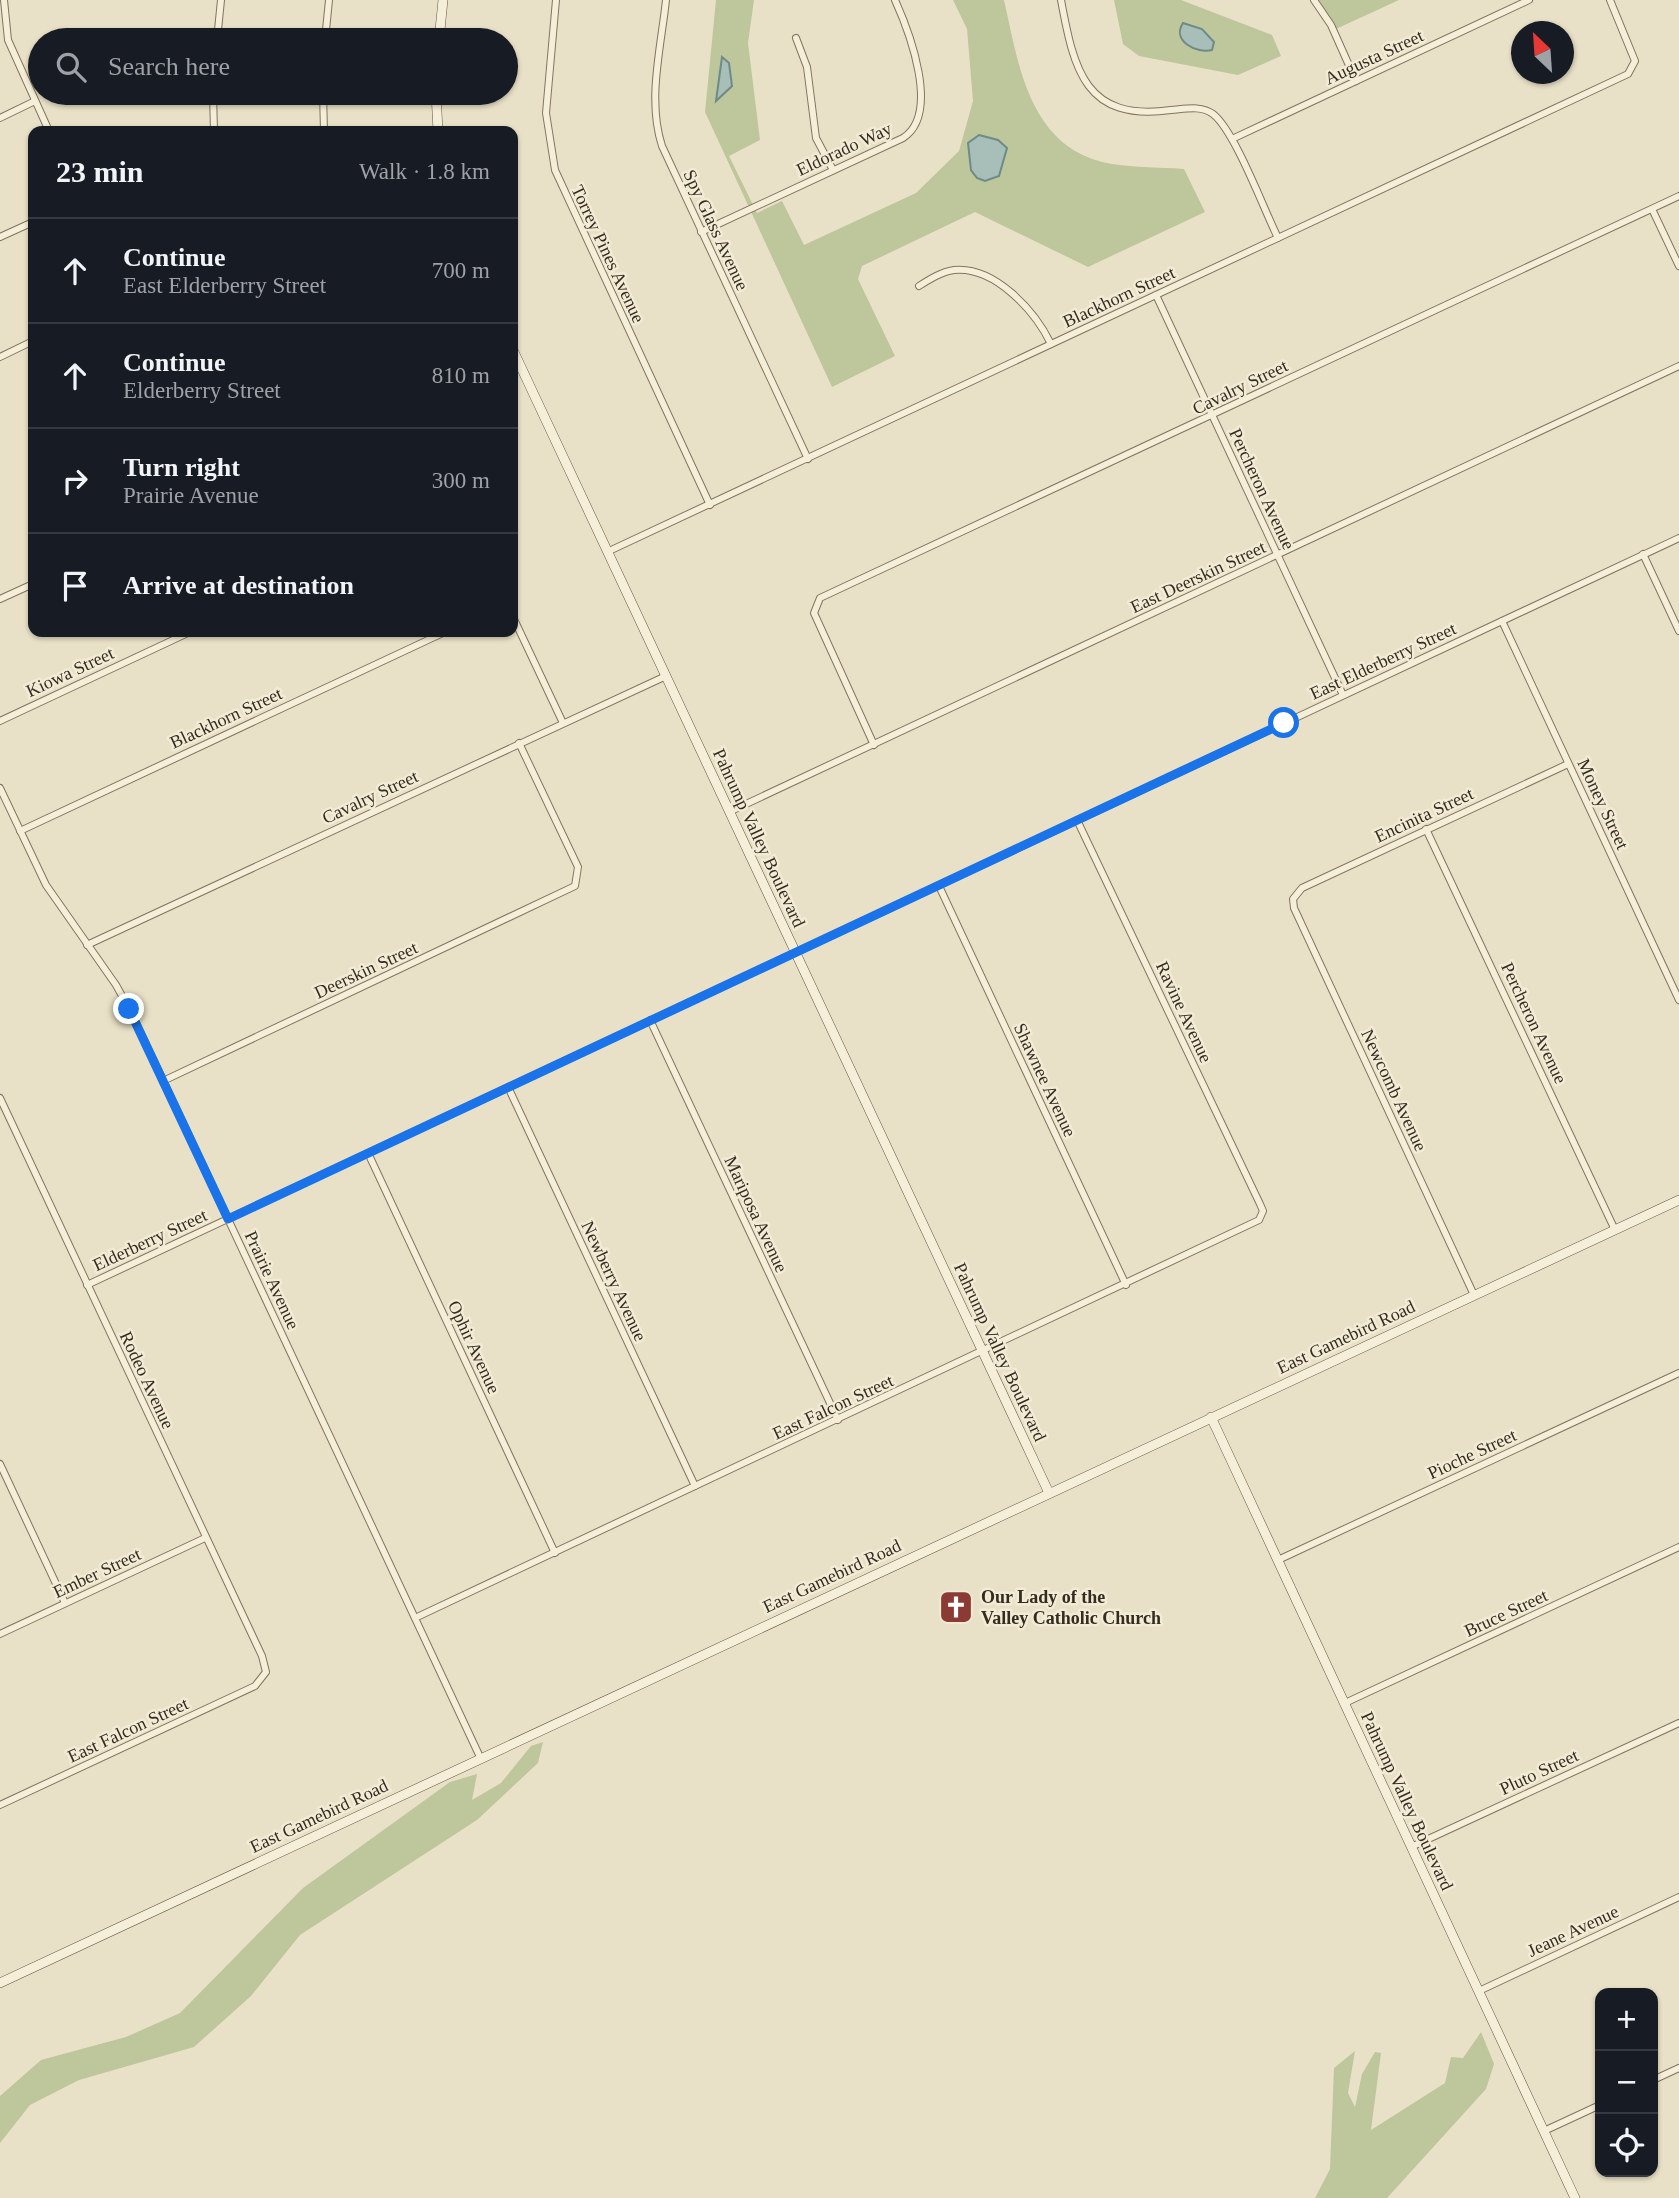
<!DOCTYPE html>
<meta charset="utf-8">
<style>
:root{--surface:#171b24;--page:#20242c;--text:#f1f3f6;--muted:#9ea1a6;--line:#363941}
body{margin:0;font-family:Georgia,serif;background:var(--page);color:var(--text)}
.controls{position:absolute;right:21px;bottom:21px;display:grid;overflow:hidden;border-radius:14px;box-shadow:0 2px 5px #0004}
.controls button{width:63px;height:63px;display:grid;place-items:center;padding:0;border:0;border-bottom:2px solid var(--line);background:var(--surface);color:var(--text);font:35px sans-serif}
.compass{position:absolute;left:1511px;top:21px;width:63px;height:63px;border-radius:50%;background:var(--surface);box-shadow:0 2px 5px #0004;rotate:335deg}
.stop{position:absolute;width:21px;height:21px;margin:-16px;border:5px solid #1a73e8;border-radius:50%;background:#fff}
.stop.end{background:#1a73e8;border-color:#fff;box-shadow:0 2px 7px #0008}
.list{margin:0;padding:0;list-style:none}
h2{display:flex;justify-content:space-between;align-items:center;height:91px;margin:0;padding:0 28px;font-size:30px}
h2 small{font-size:23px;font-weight:400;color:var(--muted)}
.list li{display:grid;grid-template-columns:46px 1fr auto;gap:21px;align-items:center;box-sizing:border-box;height:105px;padding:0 28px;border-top:2px solid var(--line)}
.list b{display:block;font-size:26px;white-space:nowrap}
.list p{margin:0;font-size:23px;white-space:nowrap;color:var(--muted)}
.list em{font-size:23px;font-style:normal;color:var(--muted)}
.icon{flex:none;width:38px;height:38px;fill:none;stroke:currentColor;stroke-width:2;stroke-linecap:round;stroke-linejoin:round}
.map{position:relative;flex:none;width:1679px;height:2198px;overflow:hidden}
.search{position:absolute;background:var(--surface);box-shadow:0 2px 5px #0004;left:28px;top:28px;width:490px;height:77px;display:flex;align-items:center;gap:18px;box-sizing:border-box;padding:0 24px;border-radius:38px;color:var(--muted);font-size:26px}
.panel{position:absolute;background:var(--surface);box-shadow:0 2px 5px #0004;left:28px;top:126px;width:490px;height:511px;border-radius:14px}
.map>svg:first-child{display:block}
</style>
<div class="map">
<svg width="1679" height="2198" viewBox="0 0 1679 2198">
<rect width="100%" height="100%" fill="#e9e1c7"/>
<g fill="#bec69c">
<path d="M716 0H754L748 43 760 140 729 156 757 213 782 201 804 245 916 193 959 151 973 101 967 29 953 0H1004C1018 62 1028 143 1102 162 1128 168 1158 167 1184 169L1205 212 1088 267 975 212 862 266 858 279 895 356 832 387 705 112Z"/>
<path d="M1114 0H1181L1272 35 1281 56 1238 75 1139 56 1123 44Z"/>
<path d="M1319 0H1399L1336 29Z"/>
<path d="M543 1742 538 1763 477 1820 300 1935 251 1996 194 2047 79 2080 30 2105 0 2143V2096L41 2060 126 2037 180 2013 303 1888 450 1782 477 1774 472 1800 501 1783 531 1746Z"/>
<path d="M1481 2032 1494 2064 1486 2089 1387 2198H1315L1330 2169 1334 2068 1355 2051 1348 2093 1355 2107 1362 2074 1375 2052 1381 2053 1371 2130 1445 2083 1451 2057 1463 2058Z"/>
</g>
<g fill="#a7beb9" stroke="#6f8b86" stroke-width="2">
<path d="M1183 23 1202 29 1214 42 1212 50C1197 54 1171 41 1183 23Z"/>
<path d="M722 57 729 63 732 86 716 101Z"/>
<path d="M979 135 998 140 1007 148 999 176 985 181 977 178 971 170 968 143Z"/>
</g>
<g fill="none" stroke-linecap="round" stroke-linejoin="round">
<g stroke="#83745e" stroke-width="8">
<g id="street">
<path d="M4 0 8 40 49 131"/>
<path d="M556 0 546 113 555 170 710 505"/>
<path d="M666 0C661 48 647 100 662 146L808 459"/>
<path d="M1061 0C1074 70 1085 122 1171 110 1185 109 1201 105 1213 114 1235 131 1264 210 1278 238"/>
<path d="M1314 0 1331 25 1356 81"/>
<path d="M796 38 807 67 816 138 833 170"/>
<path d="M217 40 221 0"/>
<path d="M325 40 329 0"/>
<path d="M213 93 214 131"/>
<path d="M323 93 324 131"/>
<path d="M0 118 35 101"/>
<path d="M1232 139 1529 0"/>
<path d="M1652 209 1679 266"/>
<path d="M701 232 903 138C941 114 909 31 895 0"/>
<path d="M0 237 33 222"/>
<path d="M919 286C930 279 941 272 954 270 995 266 1035 311 1051 344"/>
<path d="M1156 295 1343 695"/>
<path d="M0 357 33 341"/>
<path d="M607 552 1628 74 1635 61 1610 0"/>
<path d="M1643 554 1679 631"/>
<path d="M0 599 33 584"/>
<path d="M513 617 563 723"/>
<path d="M1502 621 1679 1000"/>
<path d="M0 721 190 632"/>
<path d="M874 745 814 613 820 598 1679 196"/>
<path d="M0 788 46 885 116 985 132 1014 480 1757"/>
<path d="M729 812 1679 366"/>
<path d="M1426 829 1615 1230"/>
<path d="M20 831 445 632"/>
<path d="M939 886 1126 1285"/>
<path d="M87 945 666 676"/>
<path d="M650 1020 838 1420"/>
<path d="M163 1081 575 886 578 867 519 743"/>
<path d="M508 1087 695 1486"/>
<path d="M0 1098 262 1656 266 1672 255 1686 0 1805"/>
<path d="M368 1153 555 1553"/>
<path d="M87 1285 1679 538"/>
<path d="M1474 1295 1294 908 1293 899 1302 888 1568 764"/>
<path d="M0 1464 65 1603"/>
<path d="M1278 1560 1679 1373"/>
<path d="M415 1618 1259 1220 1263 1211 1260 1204 1077 820"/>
<path d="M0 1634 205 1538"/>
<path d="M1345 1703 1679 1547"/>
<path d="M1411 1847 1679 1723"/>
<path d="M1479 1991 1679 1897"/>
<path d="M1653 2080 1679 2068"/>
<path d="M1544 2131 1600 2105"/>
</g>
</g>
<g stroke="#655641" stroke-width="10">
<g id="secondary">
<path d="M439 40 443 0"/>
<path d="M436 93 438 131"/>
<path d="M513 350 1049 1493"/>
<path d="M1211 1417 1575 2198"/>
<path d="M0 1983 1679 1200"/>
</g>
</g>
<use href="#street" stroke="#f5efd9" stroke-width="6"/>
<use href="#secondary" stroke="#f5efd9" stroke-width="9"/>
</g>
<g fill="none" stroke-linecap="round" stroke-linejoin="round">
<path stroke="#1a73e8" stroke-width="9" d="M129 1009 228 1219 1284 723"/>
</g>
<defs>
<g id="church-square" transform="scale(1.75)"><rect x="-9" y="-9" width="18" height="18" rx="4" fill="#8c3a34" stroke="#f2ebd5"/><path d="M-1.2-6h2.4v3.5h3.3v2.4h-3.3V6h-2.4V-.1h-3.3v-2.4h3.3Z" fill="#fff"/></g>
</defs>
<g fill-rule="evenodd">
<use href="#church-square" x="956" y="1607"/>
</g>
<g text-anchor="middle" stroke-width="5" stroke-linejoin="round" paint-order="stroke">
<g font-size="18" fill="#352c20" stroke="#f2ebd5">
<text transform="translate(1374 57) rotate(-25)" y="6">Augusta Street</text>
<text transform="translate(844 149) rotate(-25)" y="6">Eldorado Way</text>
<text transform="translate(716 230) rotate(65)" y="6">Spy Glass Avenue</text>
<text transform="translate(608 254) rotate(65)" y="6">Torrey Pines Avenue</text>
<text transform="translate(1119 297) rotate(-25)" y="6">Blackhorn Street</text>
<text transform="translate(1240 387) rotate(-26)" y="6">Cavalry Street</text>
<text transform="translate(1262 489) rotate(65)" y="6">Percheron Avenue</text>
<text transform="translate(1198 577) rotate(-25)" y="6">East Deerskin Street</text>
<text transform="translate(1383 661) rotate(-25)" y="6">East Elderberry Street</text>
<text transform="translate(70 672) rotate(-25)" y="6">Kiowa Street</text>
<text transform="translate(226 718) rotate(-25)" y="6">Blackhorn Street</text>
<text transform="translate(370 797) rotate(-25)" y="6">Cavalry Street</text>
<text transform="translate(1603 804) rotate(65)" y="6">Money Street</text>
<text transform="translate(1424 815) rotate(-25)" y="6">Encinita Street</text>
<text transform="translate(759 838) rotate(65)" y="6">Pahrump Valley Boulevard</text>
<text transform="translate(366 970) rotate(-25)" y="6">Deerskin Street</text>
<text transform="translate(1184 1012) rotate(65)" y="6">Ravine Avenue</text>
<text transform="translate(1534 1023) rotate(65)" y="6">Percheron Avenue</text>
<text transform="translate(1045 1080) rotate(65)" y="6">Shawnee Avenue</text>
<text transform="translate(1394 1090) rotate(65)" y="6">Newcomb Avenue</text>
<text transform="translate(756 1214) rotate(65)" y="6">Mariposa Avenue</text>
<text transform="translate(150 1240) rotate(-25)" y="6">Elderberry Street</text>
<text transform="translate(272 1280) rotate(65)" y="6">Prairie Avenue</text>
<text transform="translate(614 1281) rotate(65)" y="6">Newberry Avenue</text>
<text transform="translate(1346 1337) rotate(-25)" y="6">East Gamebird Road</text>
<text transform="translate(474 1347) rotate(65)" y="6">Ophir Avenue</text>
<text transform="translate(1000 1352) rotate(65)" y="6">Pahrump Valley Boulevard</text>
<text transform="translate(147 1380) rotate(65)" y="6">Rodeo Avenue</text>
<text transform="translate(833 1407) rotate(-25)" y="6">East Falcon Street</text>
<text transform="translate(1472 1454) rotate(-25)" y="6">Pioche Street</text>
<text transform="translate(97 1573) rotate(-25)" y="6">Ember Street</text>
<text transform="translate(832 1576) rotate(-25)" y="6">East Gamebird Road</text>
<text transform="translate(1506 1613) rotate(-25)" y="6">Bruce Street</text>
<text transform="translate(128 1730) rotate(-25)" y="6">East Falcon Street</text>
<text transform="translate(1539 1772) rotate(-25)" y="6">Pluto Street</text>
<text transform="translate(1407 1801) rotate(65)" y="6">Pahrump Valley Boulevard</text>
<text transform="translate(319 1816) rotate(-25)" y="6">East Gamebird Road</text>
<text transform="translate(1573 1931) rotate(-25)" y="6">Jeane Avenue</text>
</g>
<g font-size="18" font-weight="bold" fill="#352c20" stroke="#f2ebd5" text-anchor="start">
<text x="981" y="1603">Our Lady of the<tspan x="981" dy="21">Valley Catholic Church</tspan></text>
</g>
</g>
</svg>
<div class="controls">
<button>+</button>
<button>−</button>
<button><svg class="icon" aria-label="locate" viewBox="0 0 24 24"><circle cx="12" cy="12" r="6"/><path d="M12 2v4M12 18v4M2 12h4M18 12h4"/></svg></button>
</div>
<svg class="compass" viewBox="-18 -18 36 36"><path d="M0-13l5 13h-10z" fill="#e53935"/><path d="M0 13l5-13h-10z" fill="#9ea1a6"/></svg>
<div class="stop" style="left:1284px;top:723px"></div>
<div class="stop end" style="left:129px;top:1009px"></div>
<div class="search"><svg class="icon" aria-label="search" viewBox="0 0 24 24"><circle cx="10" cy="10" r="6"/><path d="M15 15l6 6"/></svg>Search here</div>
<section class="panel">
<h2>23 min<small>Walk · 1.8 km</small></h2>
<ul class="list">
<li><svg class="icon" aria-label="ahead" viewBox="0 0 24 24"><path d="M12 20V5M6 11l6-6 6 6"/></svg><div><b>Continue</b><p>East Elderberry Street</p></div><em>700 m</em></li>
<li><svg class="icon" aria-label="ahead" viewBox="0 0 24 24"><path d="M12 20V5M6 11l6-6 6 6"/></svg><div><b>Continue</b><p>Elderberry Street</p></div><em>810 m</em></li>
<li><svg class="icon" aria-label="right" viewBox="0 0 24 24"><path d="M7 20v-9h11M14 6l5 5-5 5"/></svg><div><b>Turn right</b><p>Prairie Avenue</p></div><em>300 m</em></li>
<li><svg class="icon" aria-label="arrive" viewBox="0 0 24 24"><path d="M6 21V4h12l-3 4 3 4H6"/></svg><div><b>Arrive at destination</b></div></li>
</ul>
</section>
</div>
